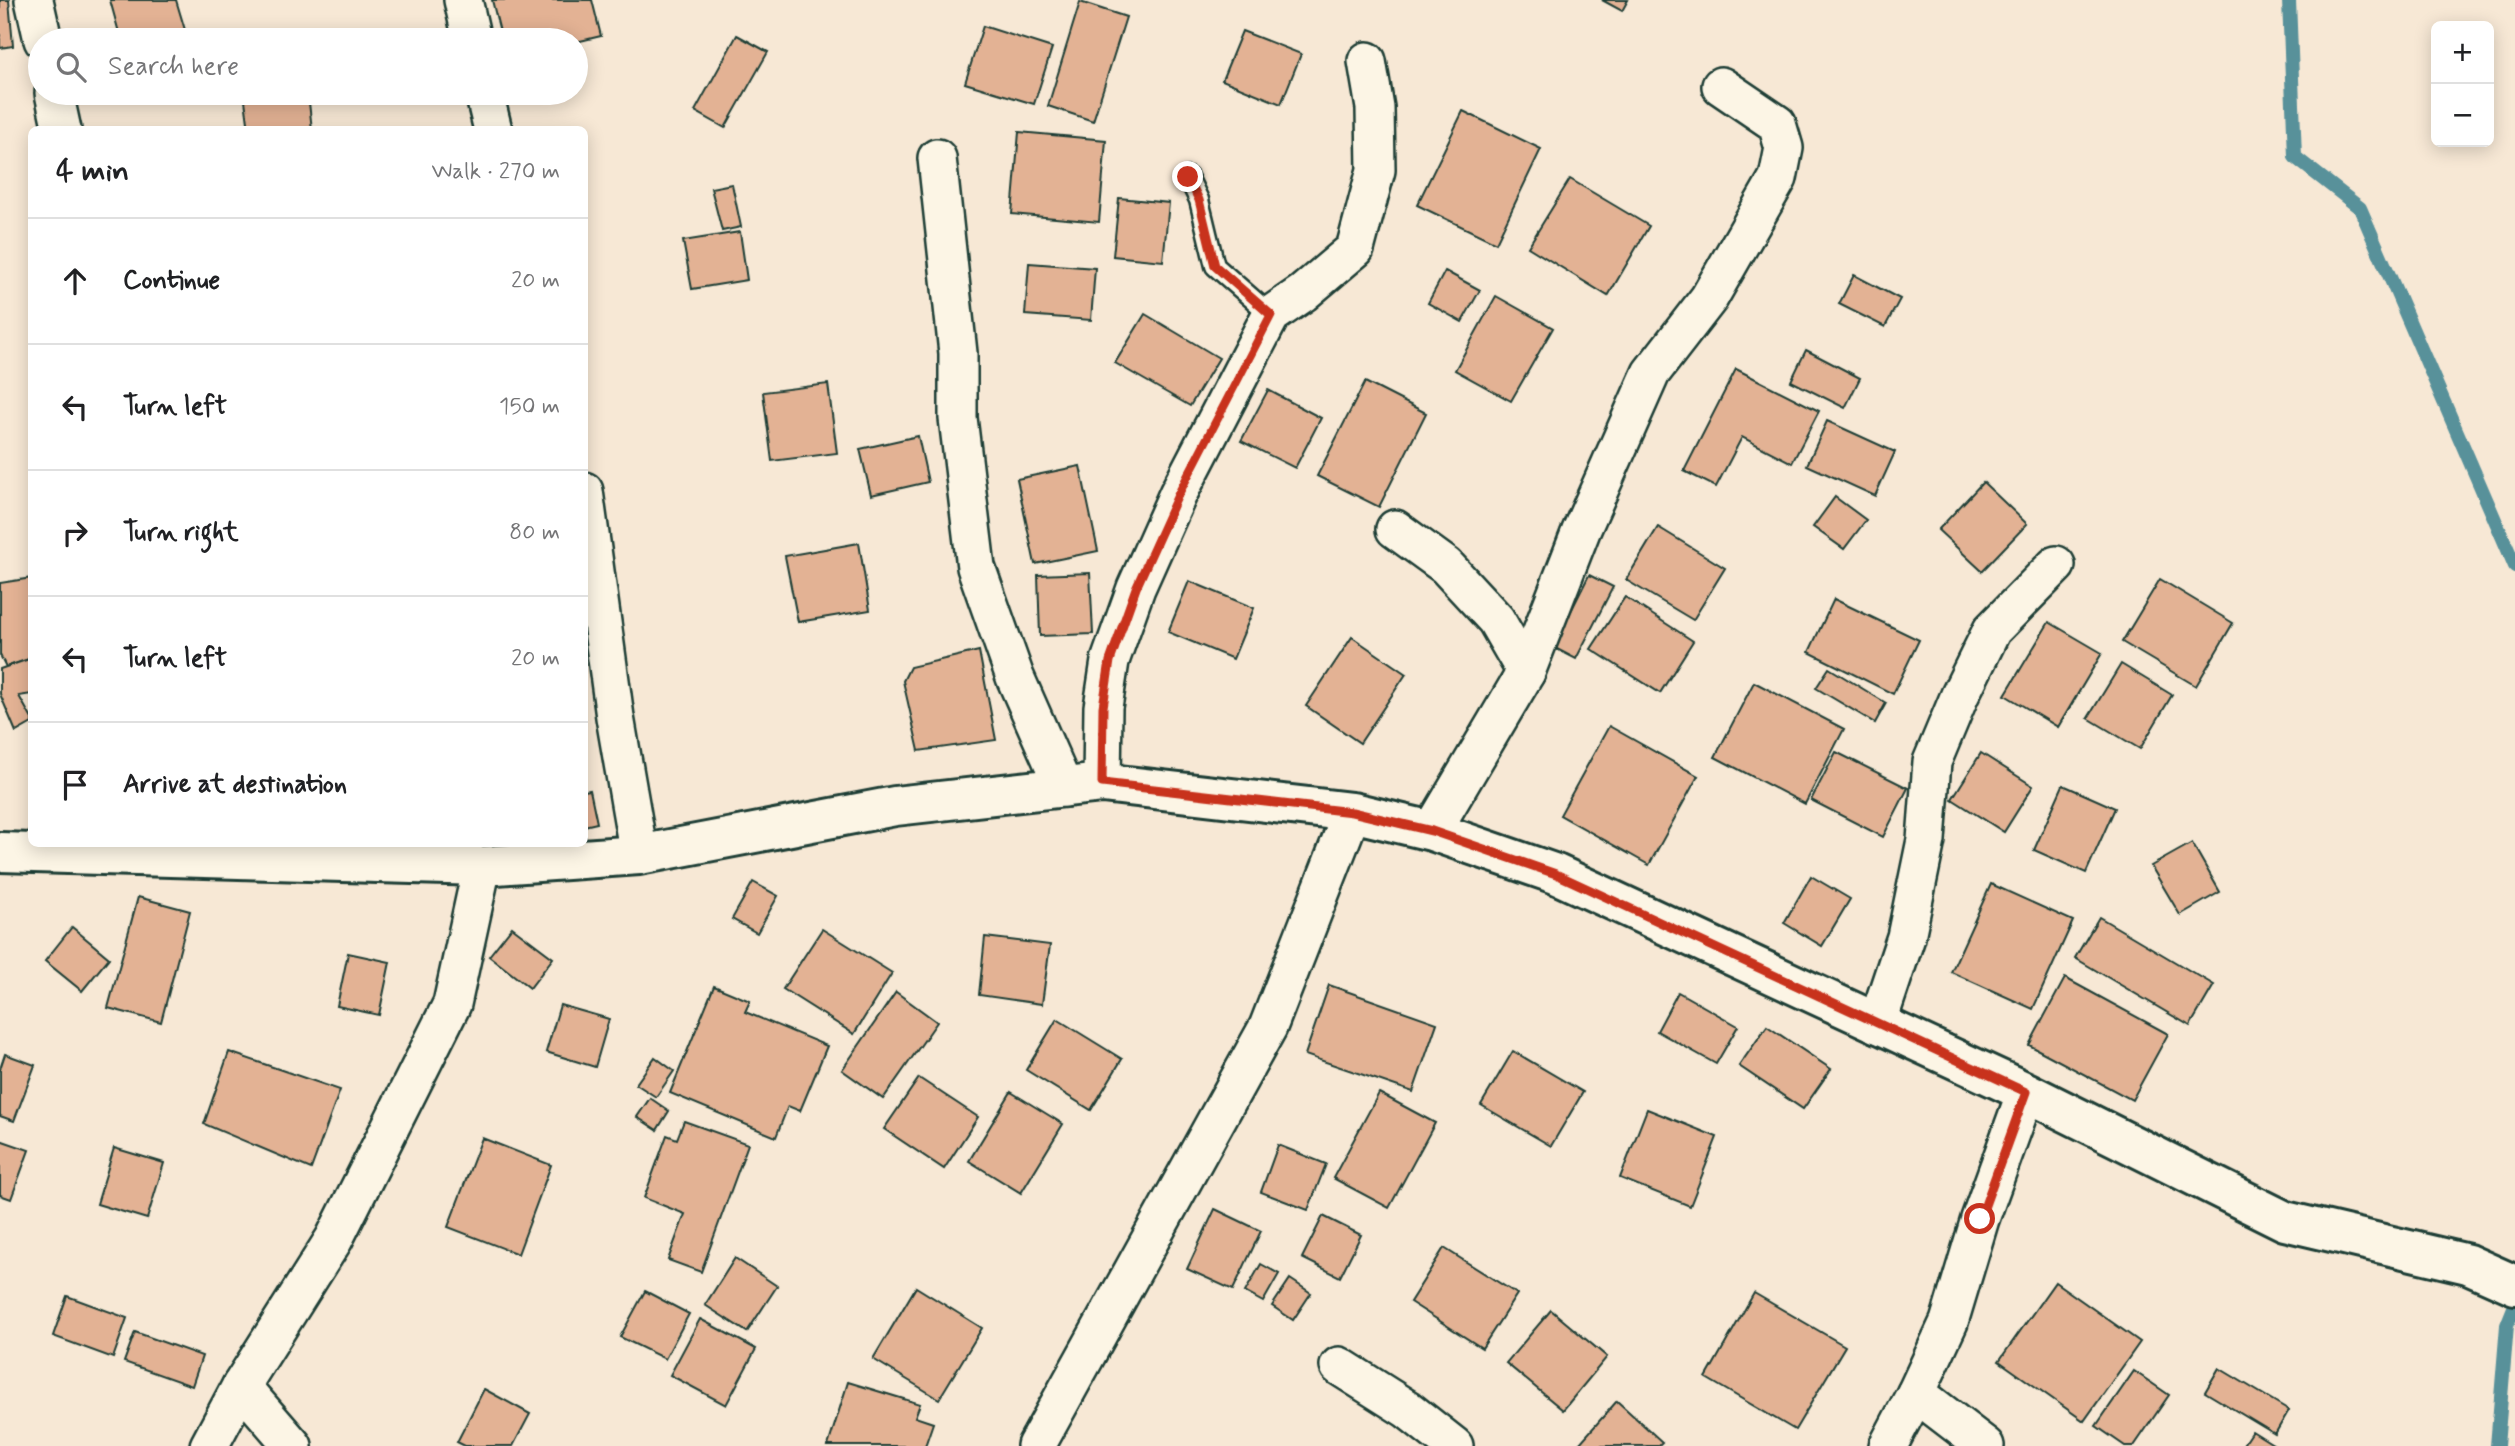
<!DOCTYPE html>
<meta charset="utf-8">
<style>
:root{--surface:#fff;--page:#f6f6f6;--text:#202124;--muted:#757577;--line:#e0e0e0}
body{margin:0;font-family:Mynerve,sans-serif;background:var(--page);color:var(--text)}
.controls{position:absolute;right:21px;top:21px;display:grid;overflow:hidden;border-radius:10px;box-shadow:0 4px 18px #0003}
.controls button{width:63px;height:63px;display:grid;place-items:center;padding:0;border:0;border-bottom:2px solid var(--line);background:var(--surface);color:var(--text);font:35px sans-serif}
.stop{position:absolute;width:21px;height:21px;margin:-16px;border:5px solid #c8321e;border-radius:50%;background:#fff}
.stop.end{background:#c8321e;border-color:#fff;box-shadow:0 2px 7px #0008}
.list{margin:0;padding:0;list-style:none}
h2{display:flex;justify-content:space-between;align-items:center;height:91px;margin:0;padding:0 28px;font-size:30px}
h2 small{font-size:23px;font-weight:400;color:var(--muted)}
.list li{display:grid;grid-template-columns:46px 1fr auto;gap:21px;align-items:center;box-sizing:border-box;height:126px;padding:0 28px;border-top:2px solid var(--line)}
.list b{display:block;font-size:26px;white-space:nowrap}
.list em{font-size:23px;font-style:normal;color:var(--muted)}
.icon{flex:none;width:38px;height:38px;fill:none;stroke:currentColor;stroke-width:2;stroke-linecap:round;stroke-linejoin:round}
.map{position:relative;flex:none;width:2515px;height:1446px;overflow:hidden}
.search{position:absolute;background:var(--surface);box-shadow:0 4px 18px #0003;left:28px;top:28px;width:560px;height:77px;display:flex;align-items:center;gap:18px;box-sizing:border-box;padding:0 24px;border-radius:38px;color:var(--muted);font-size:26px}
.panel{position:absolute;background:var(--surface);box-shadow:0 4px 18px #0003;left:28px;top:126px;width:560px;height:721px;border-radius:10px}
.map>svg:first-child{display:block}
</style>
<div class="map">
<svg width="2515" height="1446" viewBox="0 0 2515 1446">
<rect width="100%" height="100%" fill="#f7e8d5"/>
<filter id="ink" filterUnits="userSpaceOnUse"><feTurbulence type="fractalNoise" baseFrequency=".0143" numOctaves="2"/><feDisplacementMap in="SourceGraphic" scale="14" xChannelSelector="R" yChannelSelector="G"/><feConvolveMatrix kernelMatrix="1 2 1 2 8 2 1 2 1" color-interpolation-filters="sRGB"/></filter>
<g filter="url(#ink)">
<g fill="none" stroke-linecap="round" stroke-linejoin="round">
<g stroke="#59919a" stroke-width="14">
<path d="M2289 0 2295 157 2360 208 2515 566"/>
<path d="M2497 1446 2507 1325 2515 1305"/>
</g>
</g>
<g fill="#e3b294" stroke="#1f3d34" stroke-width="2">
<path d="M0 0H9L13 46 0 48Z"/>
<path d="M110 0H176L188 40H121Z"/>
<path d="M492 0H592L601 36 576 42V40H502Z"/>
<path d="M1602 0H1628L1622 11Z"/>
<path d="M1080 2 1126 17 1093 121 1048 106Z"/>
<path d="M983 26 1052 48 1034 104 965 83Z"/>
<path d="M1242 31 1301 54 1281 104 1222 80Z"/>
<path d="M737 35 768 52 725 128 695 111Z"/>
<path d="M244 93H308L312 130H249Z"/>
<path d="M1463 111 1541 149 1496 243 1417 205Z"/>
<path d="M1019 132 1106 140 1099 222 1012 214Z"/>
<path d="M1570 179 1649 226 1608 296 1528 247Z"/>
<path d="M732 184 741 227 722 231 711 188Z"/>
<path d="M1119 198 1169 203 1163 261 1113 256Z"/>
<path d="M740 232 747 280 692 289 683 241Z"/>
<path d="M1029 263 1095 268 1091 320 1025 315Z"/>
<path d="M1445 271 1480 290 1462 322 1428 303Z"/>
<path d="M1854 275 1900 299 1885 327 1839 304Z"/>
<path d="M1496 296 1553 328 1511 401 1455 370Z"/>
<path d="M1145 314 1219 358 1190 406 1115 363Z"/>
<path d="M1806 350 1860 378 1845 408 1791 381Z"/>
<path d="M1736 369 1819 411 1792 463 1742 437 1716 487 1684 471Z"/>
<path d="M1365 382 1426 413 1379 507 1317 476Z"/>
<path d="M828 384 837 453 772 461 763 392Z"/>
<path d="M1268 390 1321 418 1295 468 1241 441Z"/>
<path d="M1827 421 1895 452 1875 496 1807 465Z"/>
<path d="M918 436 928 482 871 495 860 449Z"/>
<path d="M1080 466 1098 551 1035 564 1017 479Z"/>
<path d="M1983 482 2027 524 1982 571 1938 530Z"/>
<path d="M1835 497 1866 520 1844 549 1813 527Z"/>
<path d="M1658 527 1725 568 1693 620 1626 580Z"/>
<path d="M859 543 870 610 798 622 785 556Z"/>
<path d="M1090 573 1093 634 1040 636 1038 575Z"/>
<path d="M1589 575 1613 587 1576 659 1553 647Z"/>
<path d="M32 578V658L6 667 0 655V583Z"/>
<path d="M2160 579 2233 623 2196 686 2122 642Z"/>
<path d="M1189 581 1254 608 1233 659 1168 632Z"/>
<path d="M1625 597 1693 641 1660 693 1591 649Z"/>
<path d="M1834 599 1919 640 1893 694 1809 652Z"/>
<path d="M2049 622 2102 653 2058 727 2005 695Z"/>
<path d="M1352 637 1406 674 1360 743 1306 706Z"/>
<path d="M979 651 996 740 919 751 903 681 910 667Z"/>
<path d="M32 658V694L19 696 32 719V723L16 732 0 694V669Z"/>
<path d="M2121 664 2172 695 2140 749 2088 718Z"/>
<path d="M1829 668 1886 703 1875 723 1816 688Z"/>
<path d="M1754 682 1844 729 1805 804 1715 757Z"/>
<path d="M1609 726 1698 776 1649 865 1560 815Z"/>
<path d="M1836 752 1908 788 1883 837 1811 800Z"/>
<path d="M1981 753 2033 786 2004 832 1952 799Z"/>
<path d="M2063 785 2115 808 2086 873 2034 850Z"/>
<path d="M590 790 597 823 584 826V791Z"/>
<path d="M2192 843 2220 892 2180 915 2151 866Z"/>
<path d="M1811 876 1850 899 1822 946 1784 923Z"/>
<path d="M753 882 778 896 757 933 732 919Z"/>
<path d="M1991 884 2073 921 2033 1009 1951 972Z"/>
<path d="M138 897 190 911 161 1022 108 1008Z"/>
<path d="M2099 917 2214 985 2190 1026 2075 958Z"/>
<path d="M72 927 109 958 82 991 45 961Z"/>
<path d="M512 927 553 958 530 988 489 956Z"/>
<path d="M822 929 892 973 854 1034 783 989Z"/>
<path d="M985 937 1050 945 1042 1004 979 995Z"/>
<path d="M348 953 390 962 379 1015 337 1006Z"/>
<path d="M2065 978 2168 1034 2132 1100 2029 1045Z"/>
<path d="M1329 985 1437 1023 1413 1092 1305 1055Z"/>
<path d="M714 986 750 1001 745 1012 827 1046 800 1111 788 1106 776 1137 670 1093Z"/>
<path d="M896 992 937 1022 883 1099 842 1070Z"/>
<path d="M1678 992 1738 1026 1716 1064 1657 1031Z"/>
<path d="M560 1005 609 1019 595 1067 546 1052Z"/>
<path d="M1057 1019 1122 1059 1091 1110 1026 1070Z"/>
<path d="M1767 1026 1831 1069 1803 1109 1739 1066Z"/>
<path d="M1513 1051 1583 1092 1551 1146 1481 1105Z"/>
<path d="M229 1052 340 1090 311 1169 204 1124Z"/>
<path d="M5 1054 35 1065 14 1121 0 1116V1069Z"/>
<path d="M655 1057 674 1071 656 1097 636 1084Z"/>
<path d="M919 1078 978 1117 944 1169 884 1129Z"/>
<path d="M1011 1092 1063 1124 1021 1193 969 1161Z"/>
<path d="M1379 1093 1435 1123 1389 1208 1333 1178Z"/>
<path d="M650 1098 669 1111 657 1130 637 1117Z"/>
<path d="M1647 1109 1717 1137 1690 1206 1620 1178Z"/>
<path d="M684 1121 748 1144 701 1272 668 1260 685 1214 644 1198 667 1135 677 1139Z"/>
<path d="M482 1138 551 1165 518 1254 448 1227Z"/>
<path d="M0 1140 29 1150 11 1199 0 1195Z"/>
<path d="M1278 1145 1326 1164 1308 1210 1261 1192Z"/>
<path d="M114 1148 164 1163 147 1219 97 1204Z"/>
<path d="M1215 1209 1261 1231 1233 1290 1187 1269Z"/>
<path d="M1323 1216 1361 1235 1340 1277 1302 1258Z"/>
<path d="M1444 1248 1517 1294 1482 1348 1410 1302Z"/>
<path d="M735 1258 777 1286 747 1332 705 1305Z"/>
<path d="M1261 1264 1279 1274 1263 1302 1245 1292Z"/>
<path d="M1290 1279 1311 1293 1293 1320 1272 1306Z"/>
<path d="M2055 1282 2140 1342 2084 1421 1999 1361Z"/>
<path d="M916 1287 982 1328 939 1399 873 1359Z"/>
<path d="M645 1291 689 1314 665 1359 620 1337Z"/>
<path d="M1754 1293 1845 1346 1795 1430 1706 1378Z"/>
<path d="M67 1296 127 1318 113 1358 53 1336Z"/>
<path d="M1551 1310 1607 1357 1563 1410 1506 1363Z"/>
<path d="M700 1319 756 1349 726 1405 670 1375Z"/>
<path d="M135 1332 202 1356 192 1386 124 1362Z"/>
<path d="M2219 1368 2289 1410 2275 1434 2205 1392Z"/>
<path d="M2134 1371 2169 1395 2134 1446H2125L2096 1426Z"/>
<path d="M848 1382 920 1404 915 1417 933 1423 925 1446H828Z"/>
<path d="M484 1389 530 1414 513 1446H465L457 1442Z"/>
<path d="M1617 1401 1662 1442 1658 1446H1582L1579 1444Z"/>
<path d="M2252 1431 2276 1446H2242Z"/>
</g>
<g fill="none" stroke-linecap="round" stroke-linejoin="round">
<g stroke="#1f3d34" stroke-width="23">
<path id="service" d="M1188 177 1199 200 1215 266 1271 315"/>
</g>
<g stroke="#1f3d34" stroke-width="42">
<g id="minor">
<path d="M34 0 43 40"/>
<path d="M463 0 472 40"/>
<path d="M54 93 62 130"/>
<path d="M484 93 493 130"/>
<path d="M937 158 958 353V418L976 567 1015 677 1064 788"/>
<path d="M584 491 615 717 639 855"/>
<path d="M1395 529 1446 566 1496 620 1526 672"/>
<path d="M1102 783 1103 707 1110 661 1136 588 1178 494 1271 315 1303 293 1355 249 1376 170 1375 108 1367 61"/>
<path d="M1432 831 1526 672 1581 531 1651 373 1709 298 1778 178 1784 148 1777 124 1721 86"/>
<path d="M1877 1024 1906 937 1926 840 1932 762 1960 695 1992 630 2056 565"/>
<path d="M1339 1366 1407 1409 1454 1446"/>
<path d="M241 1386 293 1446"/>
<path d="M1916 1393 1985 1446"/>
<path d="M209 1446 241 1386 334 1239 452 1004 482 866"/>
<path d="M1036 1446 1268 1027 1352 812"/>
<path d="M1888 1446 1916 1393 1949 1322 1980 1219 2026 1092"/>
</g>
</g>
<g stroke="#1f3d34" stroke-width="44">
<path id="tertiary" d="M0 852 482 866 639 855 895 806 1102 783 1352 812 1432 831 1556 874 2026 1092 2285 1221 2468 1264 2515 1285"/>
</g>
<use href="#service" stroke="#fcf5e5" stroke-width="18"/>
<use href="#minor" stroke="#fcf5e5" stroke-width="37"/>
<use href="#tertiary" stroke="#fcf5e5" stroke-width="38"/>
</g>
</g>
<g fill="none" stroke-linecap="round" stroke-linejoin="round" filter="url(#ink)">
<path stroke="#c8321e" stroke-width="9" d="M1188 177 1199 200 1215 266 1271 315 1178 495 1136 588 1110 661 1103 707 1102 783 1352 812 1432 831 1556 874 2026 1092 1980 1219"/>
</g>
</svg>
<div class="controls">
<button>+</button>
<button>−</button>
</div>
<div class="stop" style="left:1980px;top:1219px"></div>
<div class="stop end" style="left:1188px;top:177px"></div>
<div class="search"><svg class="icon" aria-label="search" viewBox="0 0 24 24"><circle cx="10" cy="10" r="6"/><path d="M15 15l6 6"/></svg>Search here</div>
<section class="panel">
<h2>4 min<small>Walk · 270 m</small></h2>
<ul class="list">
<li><svg class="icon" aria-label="ahead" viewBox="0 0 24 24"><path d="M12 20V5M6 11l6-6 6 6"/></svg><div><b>Continue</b></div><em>20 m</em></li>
<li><svg class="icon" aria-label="left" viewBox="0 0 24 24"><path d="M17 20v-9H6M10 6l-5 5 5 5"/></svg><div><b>Turn left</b></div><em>150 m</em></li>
<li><svg class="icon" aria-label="right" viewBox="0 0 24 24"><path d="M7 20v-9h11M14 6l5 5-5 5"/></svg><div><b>Turn right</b></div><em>80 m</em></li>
<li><svg class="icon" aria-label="left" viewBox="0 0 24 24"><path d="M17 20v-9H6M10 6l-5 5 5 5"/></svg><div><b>Turn left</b></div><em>20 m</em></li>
<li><svg class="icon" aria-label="arrive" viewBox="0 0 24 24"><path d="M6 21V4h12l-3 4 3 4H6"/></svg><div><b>Arrive at destination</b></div></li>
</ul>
</section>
</div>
